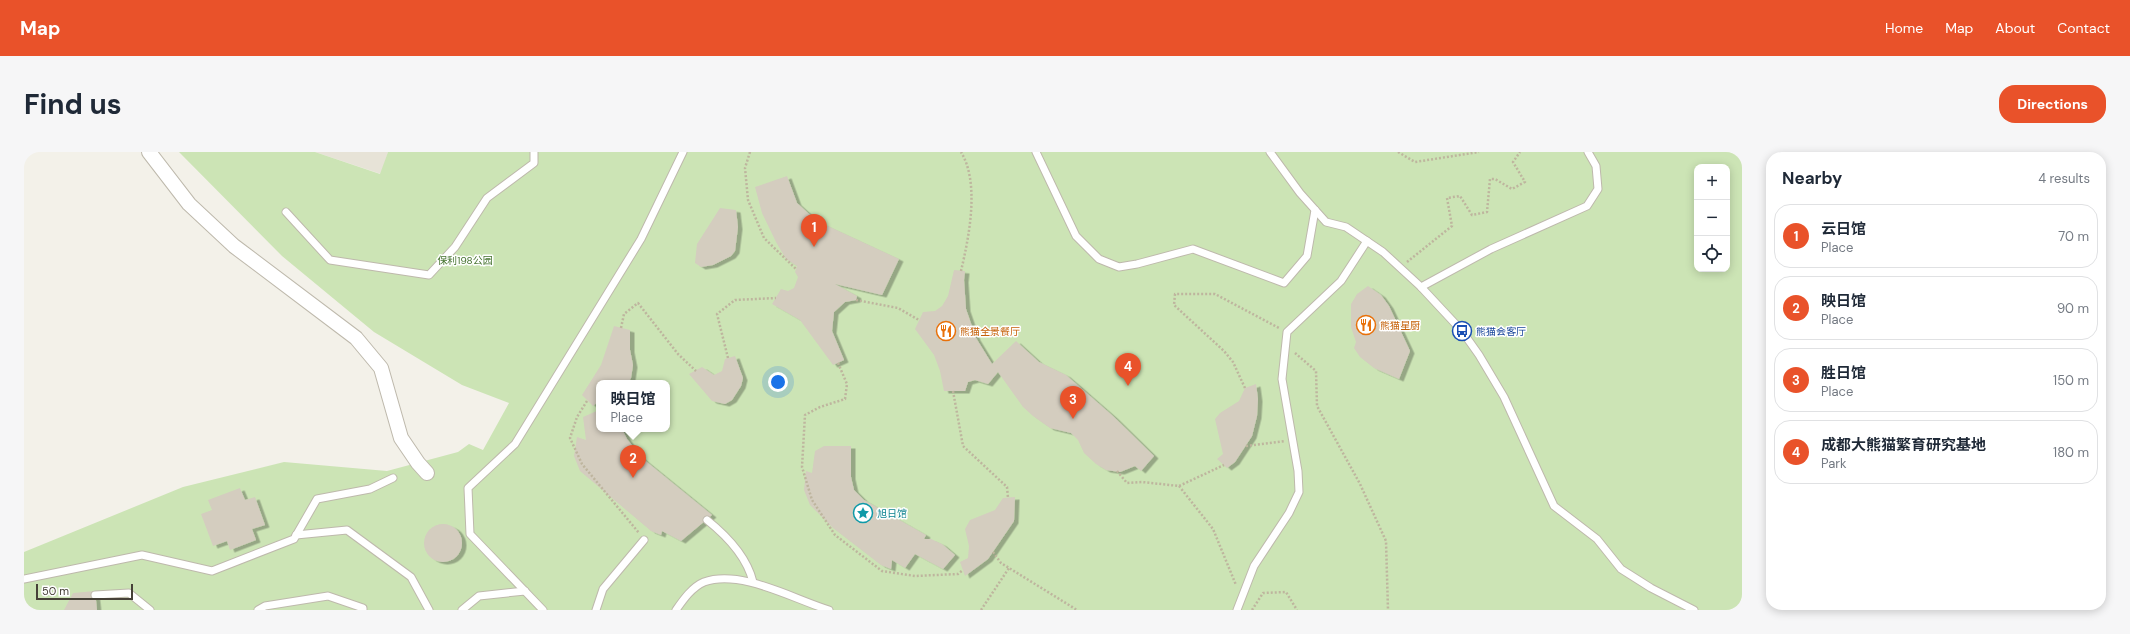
<!DOCTYPE html>
<meta charset="utf-8">
<style>
:root{--surface:#fff;--page:#f6f6f7;--text:#1f2937;--muted:#747a83;--line:#e0e1e3;--accent:#e9522a}
body{margin:0;font-family:"DM Sans","Noto Sans SC",sans-serif;background:var(--page);color:var(--text)}
.controls{position:absolute;right:12px;top:12px;display:grid;overflow:hidden;border-radius:8px;box-shadow:0 2px 10px #0003}
.controls button{width:36px;height:36px;display:grid;place-items:center;padding:0;border:0;border-bottom:1px solid var(--line);background:var(--surface);color:var(--text);font:20px sans-serif}
.scale{position:absolute;left:12px;bottom:10px;width:97px;box-sizing:border-box;padding-left:4px;border:2px solid #464138;border-top:0;font-size:11px;line-height:14px;white-space:nowrap;color:#464138;-webkit-text-stroke:3px #fff;paint-order:stroke}
.you{position:absolute;left:754px;top:230px;width:14px;height:14px;margin:-10px;border:3px solid #fff;border-radius:50%;background:#1a73e8;box-shadow:0 0 0 6px #1a73e833}
.badge{display:grid;place-items:center;width:26px;height:26px;border-radius:50%;background:var(--accent);color:#fff;font-size:13px;font-weight:700}
.pin{position:absolute;translate:-50% -33px;filter:drop-shadow(0 1px 2px #0008)}
.pin::after{content:'';position:absolute;top:21px;width:14px;height:12px;background:inherit;clip-path:polygon(0 0,100% 0,50% 100%)}
.popup{position:absolute;left:572px;top:228px;width:74px;height:52px;box-sizing:border-box;display:grid;place-content:center;border-radius:8px;background:var(--surface);filter:drop-shadow(0 1px 3px #0005);font-size:13px;white-space:nowrap;color:var(--muted)}
.popup b{font-size:15px;color:var(--text)}
.popup::after{content:'';position:absolute;left:50%;top:100%;margin-left:-8px;border:8px solid transparent;border-top-color:var(--surface)}
.list{margin:0;padding:0;list-style:none}
h2{display:flex;justify-content:space-between;align-items:center;height:52px;margin:0;padding:0 16px;font-size:17px}
h2 small{font-size:13px;font-weight:400;color:var(--muted)}
.list li{display:grid;grid-template-columns:26px 1fr auto;gap:12px;align-items:center;box-sizing:border-box;height:64px;margin:0 8px 8px;padding:0 8px;border:1px solid var(--line);border-radius:16px}
.list b{display:block;font-size:15px;white-space:nowrap}
.list p{margin:0;font-size:13px;white-space:nowrap;color:var(--muted)}
.list em{font-size:13px;font-style:normal;color:var(--muted)}
.icon{flex:none;width:22px;height:22px;fill:none;stroke:currentColor;stroke-width:2;stroke-linecap:round;stroke-linejoin:round}
.map{position:relative;flex:none;width:1718px;height:458px;overflow:hidden;border-radius:16px}
header{display:flex;align-items:center;gap:24px;box-sizing:border-box;height:56px;padding:0 20px;background:var(--accent);color:#fff}
header strong{font-size:19px}
nav{display:flex;gap:22px;margin-inline-start:auto;font-size:14px}
.intro{display:flex;align-items:center;justify-content:space-between;box-sizing:border-box;height:96px;padding:0 24px}
h1{margin:0;font-size:28px}
.button{padding:10px 18px;border-radius:16px;background:var(--accent);color:#fff;font-size:14px;font-weight:700}
main{display:flex;gap:24px;padding:0 24px}
aside{flex:1;background:var(--surface);border-radius:16px;box-shadow:0 2px 10px #0003}
.map>svg:first-child{display:block}
</style>
<header>
<strong>Map</strong>
<nav><a>Home</a><a>Map</a><a>About</a><a>Contact</a></nav>
</header>
<div class="intro"><h1>Find us</h1><a class="button">Directions</a></div>
<main>
<div class="map">
<svg width="1718" height="458" viewBox="0 0 1718 458">
<defs>
<filter id="shadow"><feDropShadow dx="4.5" dy="2.5" stdDeviation="0" flood-color="#0004"/></filter>
</defs>
<rect width="100%" height="100%" fill="#f3f1e9"/>
<path fill="#e7e3d7" d="M291 0H364L357 22Z"/>
<path fill="#cce4b5" fill-rule="evenodd" d="M155 0H291L356 22 364 0H1718V458H0V400L159 335 260 310 363 319 434 300 445 292 459 298 485 251 438 233 350 180 258 104ZM1673 15H1703V117H1673ZM575 231H643V277H575Z"/>
<g fill="#d4cdbf" filter="url(#shadow)">
<path d="M763 24 773 51 793 69 875 107 858 143 811 132 833 144 832 148 821 150 810 160 808 179 820 208 809 213 776 168 748 152 757 137 764 139 770 136 774 125 771 120 773 114 762 107 752 90 738 61 731 35Z"/>
<path d="M696 56 712 58 714 75 711 99 707 104 689 113 677 115 671 111 673 92Z"/>
<path d="M930 118 941 119 940 128 942 157 952 186 968 212 992 189 1015 210 1042 223 1089 264 1130 304 1117 319 1111 314 1096 320 1082 318 1072 312 1060 301 1054 288 1047 281 1026 276 1009 264 999 255 974 220 964 232 951 228 944 230 941 239H920L916 219 910 203 891 177 899 160 911 159 918 154 924 144Z"/>
<path d="M1344 134 1357 143 1365 154 1386 199 1375 227 1350 216 1336 205 1330 196 1332 190 1327 175V152L1333 142Z"/>
<path d="M590 174 606 178V198L609 213 607 226 604 231H575V249L569 254 558 243 577 213Z"/>
<path d="M711 204 719 226 717 234 708 248 701 252 688 249 665 222 678 215 690 223 698 219 701 207Z"/>
<path d="M1232 232 1234 247 1233 264 1228 284 1211 310 1203 316 1193 307 1199 302 1191 267 1196 261 1215 249 1221 236Z"/>
<path d="M575 258V277H598L603 287 618 306 688 363 657 389 638 379 637 383 627 379 556 319 550 304 553 285 562 288 559 265Z"/>
<path d="M800 294H827V325L830 338 840 348 902 383 900 387H907L918 392 931 403 919 417 891 402 881 416 868 408 867 417 857 413 809 376 786 353 780 338 782 319 788 321 791 299Z"/>
<path d="M216 336 221 348 231 345 241 373 228 377 232 388 206 398 203 389 189 394 177 362 188 358 184 348Z"/>
<path d="M991 345 990 369 964 407 941 424 936 410 944 406 945 394 941 377 946 368 971 358 979 346Z"/>
<circle cx="419" cy="391" r="19"/>
<path d="M71 439 73 458H40L49 441Z"/>
</g>
<g fill="none" stroke-linecap="round" stroke-linejoin="round">
<g stroke="#beb9ac" stroke-width="9">
<g id="service">
<path d="M1012 0 1052 84 1075 107 1095 115 1113 112 1169 97 1260 131 1283 104 1291 58"/>
<path d="M1246 0 1276 41 1302 70 1322 75 1359 100 1397 135 1438 179 1455 203 1480 245 1530 354 1573 387 1597 417 1627 436 1670 458"/>
<path d="M262 60 306 108 405 123 431 95 463 46 510 11V0"/>
<path d="M1397 135 1467 97 1563 54 1574 37 1572 14 1564 0"/>
<path d="M683 368C703 384 723 405 729 430"/>
<path d="M272 383 323 378 387 425 405 458"/>
<path d="M0 427 118 403 188 419 270 387 293 347 346 337 369 326"/>
<path d="M71 443 105 441 126 458"/>
<path d="M234 458 241 454 304 444 339 456V458"/>
<path d="M438 458 455 444 501 439"/>
<path d="M519 458 446 382 444 336 491 292 617 87 659 0"/>
<path d="M572 458 579 437 620 388"/>
<path d="M652 458C659 448 668 435 680 430 717 417 769 447 805 458"/>
<path d="M1213 458 1230 414 1265 361 1275 340 1274 319 1258 227 1263 180 1317 129 1343 89"/>
</g>
</g>
<g stroke="#beb9ac" stroke-width="16">
<path id="minor" d="M125 0 165 52 210 94 332 186 357 216 377 286 394 311 403 321"/>
</g>
<g stroke="#beb59e" stroke-width="2.5" stroke-dasharray="2 2" stroke-linecap="butt">
<path d="M726 0 721 16 724 48 740 86 772 117"/>
<path d="M1374 0 1391 10 1455 0"/>
<path d="M1383 110 1428 74 1423 46 1436 44 1448 63 1463 60 1466 27H1471L1488 37 1501 30 1489 10 1496 0"/>
<path d="M937 119C945 85 956 31 937 0"/>
<path d="M832 148 874 156 895 168"/>
<path d="M597 176 600 162 614 151 654 202 672 219"/>
<path d="M1271 201 1292 219 1293 254 1336 332 1362 389 1364 458"/>
<path d="M704 206 693 162 711 148 752 146"/>
<path d="M814 211 823 232 821 247 796 255 781 263 778 315 788 348 811 383 858 419 891 424 934 422 939 418"/>
<path d="M1221 236 1209 210 1200 199 1150 153 1151 142H1191L1255 176"/>
<path d="M929 239 939 294 983 335 984 346"/>
<path d="M563 249 553 265 546 286 558 312 615 381"/>
<path d="M1222 294 1261 289"/>
<path d="M1093 319 1103 331 1118 330 1155 334 1200 313"/>
<path d="M1155 334 1189 377 1212 433"/>
<path d="M969 400 977 411 1053 458"/>
<path d="M957 458 985 416"/>
<path d="M1228 458 1239 441 1262 440 1273 458"/>
</g>
<use href="#service" stroke="#fff" stroke-width="7"/>
<use href="#minor" stroke="#fff" stroke-width="14"/>
</g>
<defs>
<g id="restaurant-ring" transform="scale(1)"><circle r="9.5" fill="#fff" stroke="#e8710a" stroke-width="1.5"/><path d="M-5-6h1v4h1v-4h1v4h1v-4h1v5L-1.5 .5V6h-2V.5L-5-1ZM5-6V6H3V1.5H1.5Q1.5-4 5-6Z" fill="#e8710a"/></g>
<g id="bus-ring" transform="scale(1)"><circle r="9.5" fill="#fff" stroke="#1a4fb4" stroke-width="1.5"/><path d="M-5-6H5V4H4V6H2V4H-2V6H-4V4H-5ZM-3.5-4V0h7V-4ZM-3.5 1.2v1.5H-2V1.2ZM2 1.2v1.5H3.5V1.2Z" fill="#1a4fb4"/></g>
<g id="sight-ring" transform="scale(1)"><circle r="9.5" fill="#fff" stroke="#0f9aa8" stroke-width="1.5"/><path d="M0-6L1.8-2.2L6-1.7L2.9 1.2L3.7 5.4L0 3.3L-3.7 5.4L-2.9 1.2L-6-1.7L-1.8-2.2Z" fill="#0f9aa8"/></g>
</defs>
<g fill-rule="evenodd">
<use href="#restaurant-ring" x="1342" y="173"/>
<use href="#restaurant-ring" x="922" y="179"/>
<use href="#bus-ring" x="1438" y="179"/>
<use href="#sight-ring" x="839" y="361"/>
</g>
<g text-anchor="middle" stroke-width="3" stroke-linejoin="round" paint-order="stroke">
<g font-size="10" fill="#45732f" stroke="#fff">
<text x="441" y="112">保利198公园</text>
</g>
<g font-size="10" fill="#c56008" stroke="#fff" text-anchor="start">
<text x="1356" y="177">熊猫星厨</text>
<text x="936" y="183">熊猫全景餐厅</text>
</g>
<g font-size="10" fill="#164399" stroke="#fff" text-anchor="start">
<text x="1452" y="183">熊猫会客厅</text>
</g>
<g font-size="10" fill="#0d838f" stroke="#fff" text-anchor="start">
<text x="853" y="365">旭日馆</text>
</g>
</g>
</svg>
<div class="controls">
<button>+</button>
<button>−</button>
<button><svg class="icon" aria-label="locate" viewBox="0 0 24 24"><circle cx="12" cy="12" r="6"/><path d="M12 2v4M12 18v4M2 12h4M18 12h4"/></svg></button>
</div>
<div class="scale">50 m</div>
<div class="you"></div>
<div class="pin badge" style="left:790px;top:95px">1</div>
<div class="pin badge" style="left:609px;top:326px">2</div>
<div class="popup"><b>映日馆</b>Place</div>
<div class="pin badge" style="left:1049px;top:267px">3</div>
<div class="pin badge" style="left:1104px;top:234px">4</div>
</div>
<aside>
<h2>Nearby<small>4 results</small></h2>
<ul class="list">
<li><span class="badge">1</span><div><b>云日馆</b><p>Place</p></div><em>70 m</em></li>
<li><span class="badge">2</span><div><b>映日馆</b><p>Place</p></div><em>90 m</em></li>
<li><span class="badge">3</span><div><b>胜日馆</b><p>Place</p></div><em>150 m</em></li>
<li><span class="badge">4</span><div><b>成都大熊猫繁育研究基地</b><p>Park</p></div><em>180 m</em></li>
</ul>
</aside>
</main>
